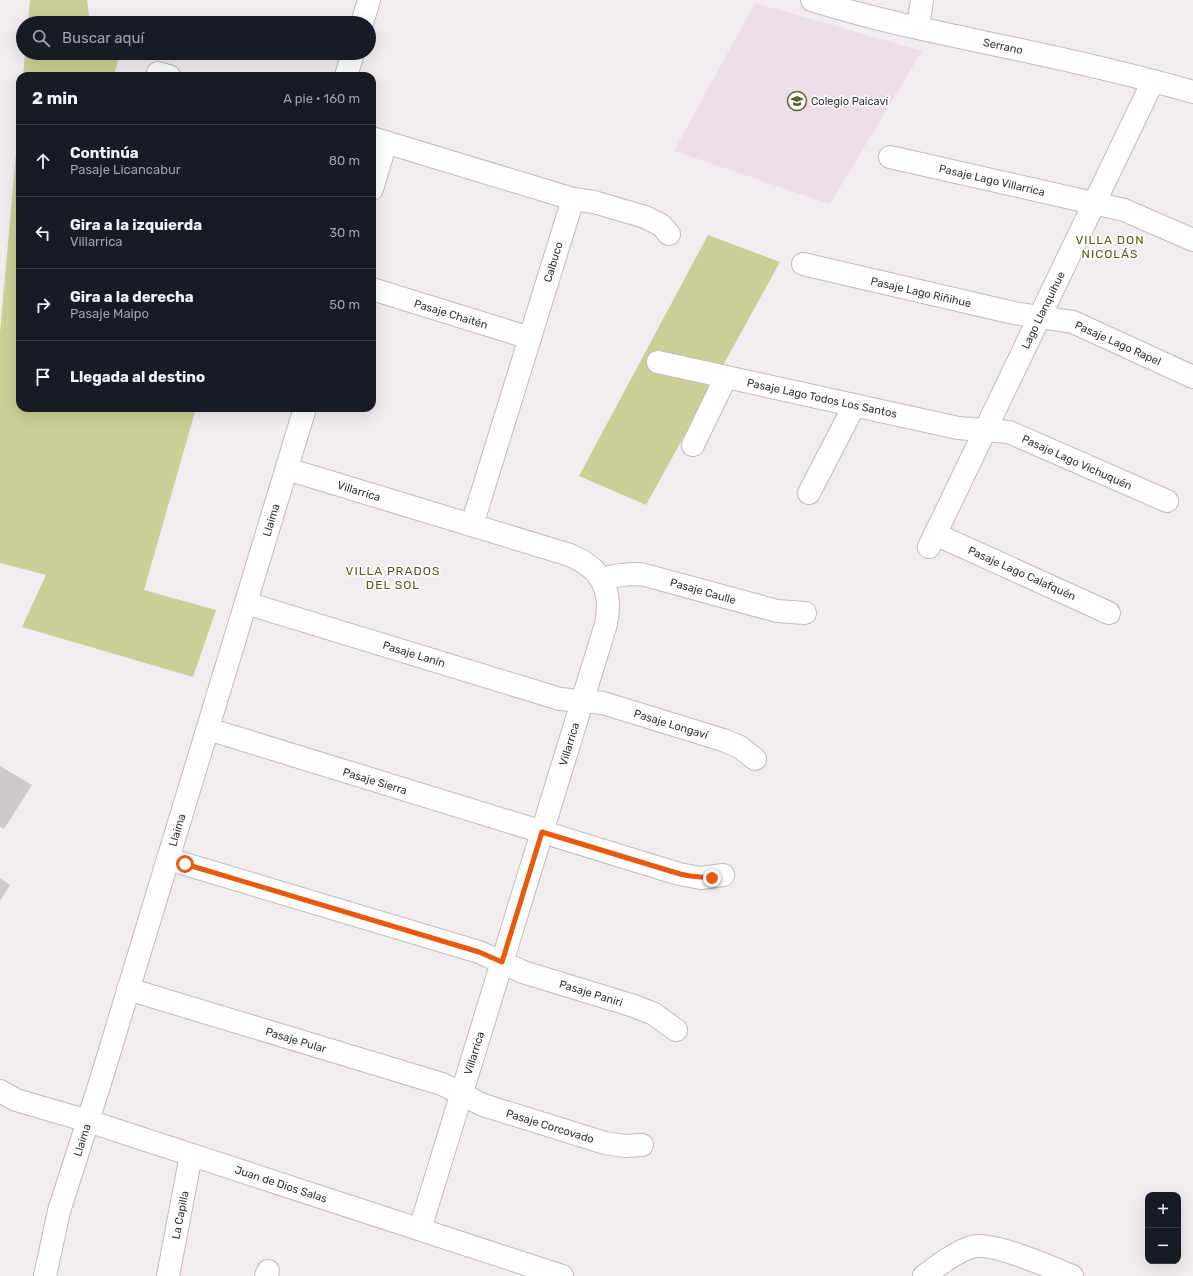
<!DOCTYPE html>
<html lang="es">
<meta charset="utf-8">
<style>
:root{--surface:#171b24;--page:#242831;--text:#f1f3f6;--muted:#9ea1a6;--line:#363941}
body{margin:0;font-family:Rubik,sans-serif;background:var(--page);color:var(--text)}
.controls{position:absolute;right:12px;bottom:12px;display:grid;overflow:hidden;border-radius:8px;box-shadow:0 4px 16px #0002}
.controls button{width:36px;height:36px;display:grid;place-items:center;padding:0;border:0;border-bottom:1px solid var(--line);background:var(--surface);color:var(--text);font:20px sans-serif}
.stop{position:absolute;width:12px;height:12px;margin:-9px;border:3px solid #ea580c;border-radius:50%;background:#fff}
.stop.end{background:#ea580c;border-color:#fff;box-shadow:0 1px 4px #0008}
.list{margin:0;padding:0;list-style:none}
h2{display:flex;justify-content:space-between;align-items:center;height:52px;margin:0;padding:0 16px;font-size:17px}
h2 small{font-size:13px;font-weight:400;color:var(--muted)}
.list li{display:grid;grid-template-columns:26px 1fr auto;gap:12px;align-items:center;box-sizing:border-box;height:72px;padding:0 16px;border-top:1px solid var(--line)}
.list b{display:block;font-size:15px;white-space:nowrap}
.list p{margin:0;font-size:13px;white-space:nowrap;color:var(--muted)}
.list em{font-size:13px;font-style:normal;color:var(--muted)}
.icon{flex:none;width:22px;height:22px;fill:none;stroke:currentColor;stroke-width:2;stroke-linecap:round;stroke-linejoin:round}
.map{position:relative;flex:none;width:1193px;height:1276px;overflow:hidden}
.search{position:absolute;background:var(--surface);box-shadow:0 4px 16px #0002;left:16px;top:16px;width:360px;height:44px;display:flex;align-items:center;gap:10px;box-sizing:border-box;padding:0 14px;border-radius:22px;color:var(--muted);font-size:15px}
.panel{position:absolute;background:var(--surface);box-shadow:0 4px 16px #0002;left:16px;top:72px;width:360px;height:340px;border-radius:12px}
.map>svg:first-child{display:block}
</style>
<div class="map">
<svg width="1193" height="1276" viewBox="0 0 1193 1276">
<rect width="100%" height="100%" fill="#f2ecf1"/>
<path fill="#ebdee8" d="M755 3 922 51 830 204 674 151Z"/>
<g fill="#cccf95">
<path d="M30 0H87L90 23H28Z"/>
<path d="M25 53H120L114 76H23Z"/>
<path d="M20 108V408H178L195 412 144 590 216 610 193 677 22 627 46 575 0 563V333Z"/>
<path d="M708 235 780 262 646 505 579 476Z"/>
</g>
<g fill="#cfc9ce">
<path d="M0 766 32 785 4 829 0 827Z"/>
<path d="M0 878 10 885 0 901Z"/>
</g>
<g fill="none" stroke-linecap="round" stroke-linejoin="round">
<g stroke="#c0babf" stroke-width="24">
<g id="minor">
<path d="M812 0C871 19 932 31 992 44 1060 58 1127 73 1193 92"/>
<path d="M362 23 369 0"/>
<path d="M918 28 922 0"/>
<path d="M158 73 169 76"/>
<path d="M346 76 353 53"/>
<path d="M372 138 573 199 594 202 645 217 661 225 669 234"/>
<path d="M890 157 1124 210 1193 240"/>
<path d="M372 189 386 142"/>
<path d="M803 264 1014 313 1073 322 1193 377"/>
<path d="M372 289 530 338"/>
<path d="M658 362 958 428 1009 432 1167 501"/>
<path d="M693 445 726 377"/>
<path d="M287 469 570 555C601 568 613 590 606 624L420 1229"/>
<path d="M809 493 854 406"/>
<path d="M472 525 573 199"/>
<path d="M935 534 1109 613"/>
<path d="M929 547 1153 81"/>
<path d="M602 579C615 575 627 574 641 574L777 611 805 613"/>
<path d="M246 603 560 699 603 703 723 740 740 747 755 759"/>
<path d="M208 729 679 874 701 878 723 875"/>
<path d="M168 859 479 952 523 972 634 1006 654 1014 676 1030"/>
<path d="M128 989 442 1084 483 1105 605 1143 625 1146 642 1145"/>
<path d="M0 1091 16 1100 88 1121 562 1276"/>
<path d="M45 1276 59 1211 100 1083 305 408"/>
<path d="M168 1276 191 1155"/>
<path d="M266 1276 268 1271"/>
<path d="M924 1276C939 1265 954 1253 971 1247 990 1240 1052 1268 1072 1276"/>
</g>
</g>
<use href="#minor" stroke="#fff" stroke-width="22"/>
</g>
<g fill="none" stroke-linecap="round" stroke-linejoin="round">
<path stroke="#ea580c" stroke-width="5" d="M185 864 479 952 502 962 542 832 680 874 690 876 712 878"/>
</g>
<defs>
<g id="school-ring" transform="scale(1)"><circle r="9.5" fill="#fff" stroke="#5d5f2c" stroke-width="1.5"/><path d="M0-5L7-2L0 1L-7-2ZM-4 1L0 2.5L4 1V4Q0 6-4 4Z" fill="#5d5f2c"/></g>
</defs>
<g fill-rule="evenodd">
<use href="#school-ring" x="797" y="101"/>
</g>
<g text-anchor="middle" stroke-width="3.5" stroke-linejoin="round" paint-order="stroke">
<g font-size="11" fill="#343234" stroke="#fff">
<text transform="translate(1003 46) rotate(12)" y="4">Serrano</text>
<text transform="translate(992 180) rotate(13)" y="4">Pasaje Lago Villarrica</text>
<text transform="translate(553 262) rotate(-73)" y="4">Calbuco</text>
<text transform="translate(921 292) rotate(13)" y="4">Pasaje Lago Riñihue</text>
<text transform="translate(1043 310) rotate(-64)" y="4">Lago Llanquihue</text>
<text transform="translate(451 314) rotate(17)" y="4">Pasaje Chaitén</text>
<text transform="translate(1118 343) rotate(24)" y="4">Pasaje Lago Rapel</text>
<text transform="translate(822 398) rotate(12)" y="4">Pasaje Lago Todos Los Santos</text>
<text transform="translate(1077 462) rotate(24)" y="4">Pasaje Lago Vichuquén</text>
<text transform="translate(359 491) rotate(17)" y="4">Villarrica</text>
<text transform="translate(271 520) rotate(-73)" y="4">Llaima</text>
<text transform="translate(1022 573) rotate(24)" y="4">Pasaje Lago Calafquén</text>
<text transform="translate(703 591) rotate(16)" y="4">Pasaje Caulle</text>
<text transform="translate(414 654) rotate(17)" y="4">Pasaje Lanín</text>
<text transform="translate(671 724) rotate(17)" y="4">Pasaje Longaví</text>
<text transform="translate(569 744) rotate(-73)" y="4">Villarrica</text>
<text transform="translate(375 781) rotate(17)" y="4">Pasaje Sierra</text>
<text transform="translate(177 830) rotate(-73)" y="4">Llaima</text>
<text transform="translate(591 993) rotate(17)" y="4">Pasaje Paniri</text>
<text transform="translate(296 1040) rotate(17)" y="4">Pasaje Pular</text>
<text transform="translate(474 1053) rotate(-73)" y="4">Villarrica</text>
<text transform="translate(550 1126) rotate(17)" y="4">Pasaje Corcovado</text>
<text transform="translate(82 1140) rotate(-72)" y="4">Llaima</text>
<text transform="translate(281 1184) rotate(18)" y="4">Juan de Dios Salas</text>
<text transform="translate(180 1215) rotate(-79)" y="4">La Capilla</text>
</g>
<g font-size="11" fill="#343234" stroke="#fff" text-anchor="start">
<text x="811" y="105">Colegio Paicaví</text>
</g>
<g font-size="12" letter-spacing="1" fill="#56571c" stroke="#fff">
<text x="1110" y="244">VILLA DON<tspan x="1110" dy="14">NICOLÁS</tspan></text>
<text x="393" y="575">VILLA PRADOS<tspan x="393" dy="14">DEL SOL</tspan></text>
</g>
</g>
</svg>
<div class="controls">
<button>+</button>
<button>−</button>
</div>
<div class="stop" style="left:185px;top:864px"></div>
<div class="stop end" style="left:712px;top:878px"></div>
<div class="search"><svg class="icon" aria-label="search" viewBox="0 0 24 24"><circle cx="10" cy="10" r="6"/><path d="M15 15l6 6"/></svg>Buscar aquí</div>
<section class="panel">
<h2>2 min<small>A pie · 160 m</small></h2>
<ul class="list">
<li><svg class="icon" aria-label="ahead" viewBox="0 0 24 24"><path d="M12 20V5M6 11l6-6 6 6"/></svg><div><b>Continúa</b><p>Pasaje Licancabur</p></div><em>80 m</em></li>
<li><svg class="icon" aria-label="left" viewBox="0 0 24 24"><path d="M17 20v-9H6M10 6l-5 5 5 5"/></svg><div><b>Gira a la izquierda</b><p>Villarrica</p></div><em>30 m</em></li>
<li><svg class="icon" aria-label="right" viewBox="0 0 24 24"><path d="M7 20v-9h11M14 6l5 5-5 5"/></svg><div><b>Gira a la derecha</b><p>Pasaje Maipo</p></div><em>50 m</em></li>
<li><svg class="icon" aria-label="arrive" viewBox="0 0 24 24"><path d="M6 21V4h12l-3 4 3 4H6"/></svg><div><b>Llegada al destino</b></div></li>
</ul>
</section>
</div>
